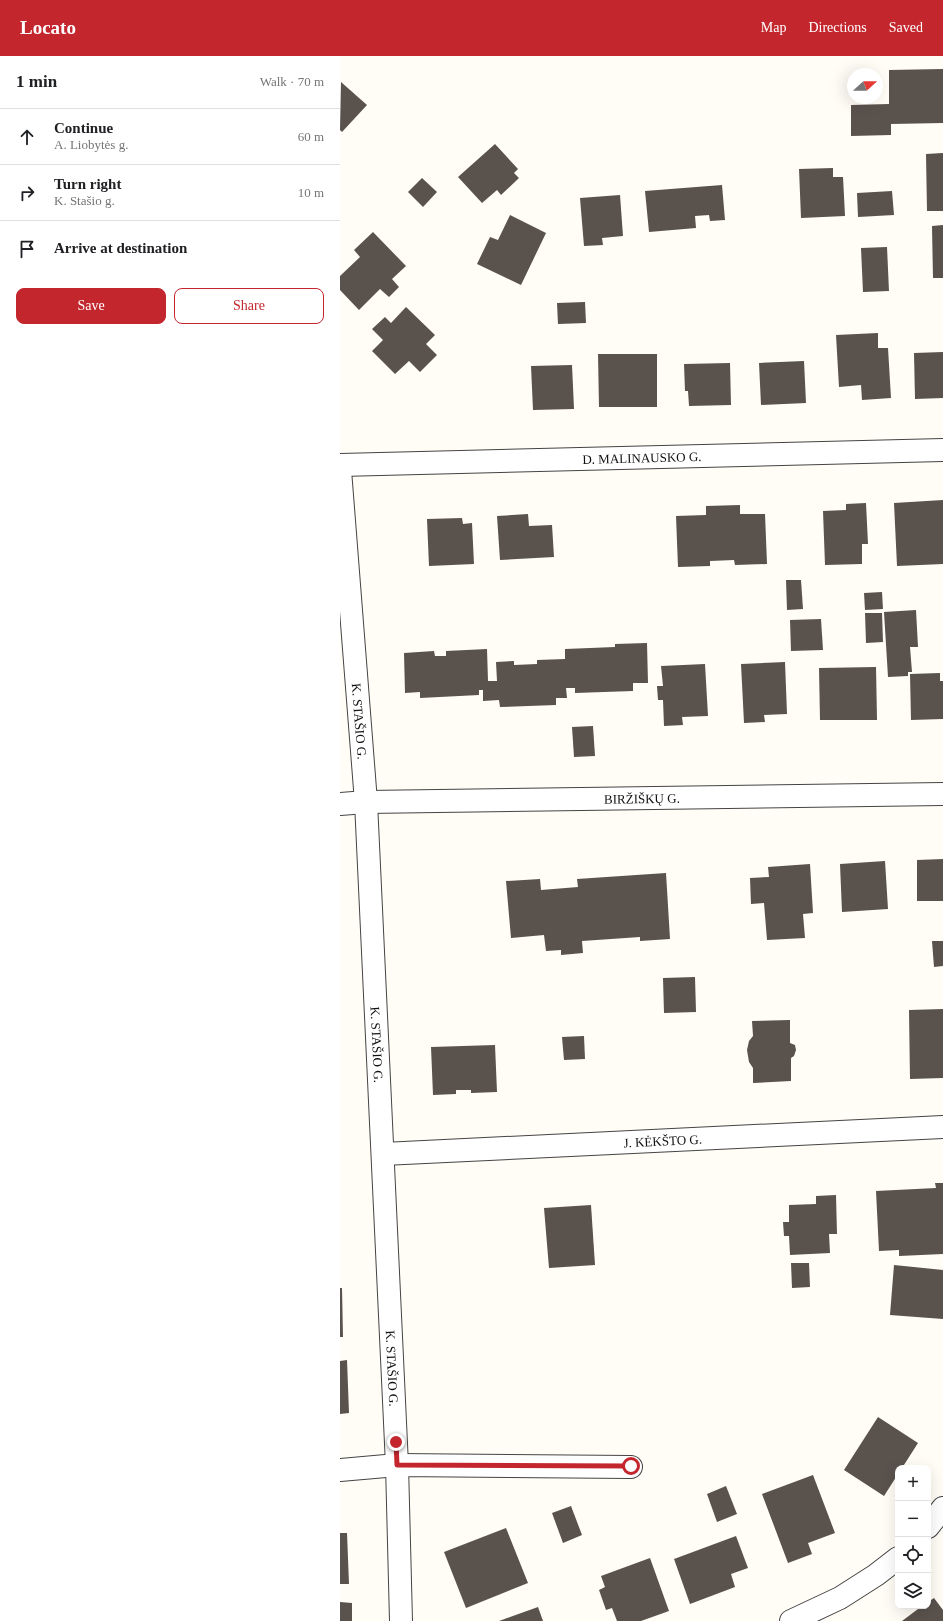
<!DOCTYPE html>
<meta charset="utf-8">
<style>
:root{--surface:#fff;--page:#f6f6f6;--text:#202124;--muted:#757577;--line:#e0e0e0;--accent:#c4262e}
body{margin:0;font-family:Georgia,serif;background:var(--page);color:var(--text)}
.controls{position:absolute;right:12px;bottom:12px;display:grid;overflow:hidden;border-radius:8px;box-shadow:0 4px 16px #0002}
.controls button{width:36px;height:36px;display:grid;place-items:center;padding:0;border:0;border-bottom:1px solid var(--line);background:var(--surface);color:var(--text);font:20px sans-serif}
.compass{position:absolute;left:507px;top:12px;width:36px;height:36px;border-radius:50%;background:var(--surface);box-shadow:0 4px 16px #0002;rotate:69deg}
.stop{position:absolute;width:12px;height:12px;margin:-9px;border:3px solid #c4262e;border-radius:50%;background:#fff}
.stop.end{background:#c4262e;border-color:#fff;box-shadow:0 1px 4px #0008}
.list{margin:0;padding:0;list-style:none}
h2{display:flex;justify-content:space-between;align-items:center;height:52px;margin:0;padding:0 16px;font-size:17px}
h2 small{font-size:13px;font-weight:400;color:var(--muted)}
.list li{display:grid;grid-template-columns:26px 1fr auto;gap:12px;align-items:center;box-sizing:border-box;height:56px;padding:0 16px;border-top:1px solid var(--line)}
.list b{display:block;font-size:15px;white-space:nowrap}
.list p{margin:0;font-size:13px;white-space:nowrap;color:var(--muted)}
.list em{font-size:13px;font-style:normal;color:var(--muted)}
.actions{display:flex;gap:8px;padding:12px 16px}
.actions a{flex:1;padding:9px 0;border:1px solid var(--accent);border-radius:8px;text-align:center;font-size:14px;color:var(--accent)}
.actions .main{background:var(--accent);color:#fff}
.icon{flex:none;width:22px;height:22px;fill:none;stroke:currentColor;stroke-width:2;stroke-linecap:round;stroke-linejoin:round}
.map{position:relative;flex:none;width:603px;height:1565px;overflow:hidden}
header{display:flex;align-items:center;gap:24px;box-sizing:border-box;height:56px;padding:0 20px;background:var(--accent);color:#fff}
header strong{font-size:19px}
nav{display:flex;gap:22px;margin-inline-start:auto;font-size:14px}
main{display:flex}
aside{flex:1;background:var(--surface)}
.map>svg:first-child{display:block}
</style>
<header>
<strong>Locato</strong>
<nav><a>Map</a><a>Directions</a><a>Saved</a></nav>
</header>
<main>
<aside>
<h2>1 min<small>Walk · 70 m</small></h2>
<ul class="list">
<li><svg class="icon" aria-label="ahead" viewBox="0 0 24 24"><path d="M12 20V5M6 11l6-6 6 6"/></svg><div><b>Continue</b><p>A. Liobytės g.</p></div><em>60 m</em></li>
<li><svg class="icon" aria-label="right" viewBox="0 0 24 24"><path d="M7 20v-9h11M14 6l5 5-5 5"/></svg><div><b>Turn right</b><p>K. Stašio g.</p></div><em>10 m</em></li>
<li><svg class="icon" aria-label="arrive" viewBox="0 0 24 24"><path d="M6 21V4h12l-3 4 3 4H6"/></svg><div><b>Arrive at destination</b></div></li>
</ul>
<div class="actions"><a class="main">Save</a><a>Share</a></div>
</aside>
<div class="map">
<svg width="603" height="1565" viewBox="0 0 603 1565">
<rect width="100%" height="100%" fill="#fffdf5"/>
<g fill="#5a524d">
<path d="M603 13V67L551 68V79L511 80V49L549 48V14Z"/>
<path d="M1 26 27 49 2 76 0 74Z"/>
<path d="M155 88 178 113 174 117 179 122 161 139 157 134 142 147 118 121Z"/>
<path d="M603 97V155H587L586 98Z"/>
<path d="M493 112V121H503L505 160 461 162 459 113Z"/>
<path d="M82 122 97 136 83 151 68 136Z"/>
<path d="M382 129 385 164 370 165 369 159 355 160 356 172 309 176 305 135Z"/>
<path d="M552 135 554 159 518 161 517 137Z"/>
<path d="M280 139 283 180 262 182 263 189 244 190 240 142Z"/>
<path d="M170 159 206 177 181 229 137 208 150 181 158 184Z"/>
<path d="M603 169V222H593L592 170Z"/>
<path d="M33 176 66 210 52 223 59 231 49 241 40 233 19 254 0 234V220L20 201 14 194Z"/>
<path d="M547 191 549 235 523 236 521 192Z"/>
<path d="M245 246 246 267 218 268 217 247Z"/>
<path d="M66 251 95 279 86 288 97 299 80 316 69 305 55 318 32 295 43 284 32 273 45 261 51 267Z"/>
<path d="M538 277V292H548L551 342 522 344 521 329 499 331 496 279Z"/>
<path d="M603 296V342L575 343 574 297Z"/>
<path d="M258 298H317V351H259Z"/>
<path d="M464 305 466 347 421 349 419 307Z"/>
<path d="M390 307 391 349 349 350 348 335H345L344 308Z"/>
<path d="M232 309 234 353 193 354 191 310Z"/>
<path d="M603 444V508L557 510 554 447Z"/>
<path d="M526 447 528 488H522V508L485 509 483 455 506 454V448Z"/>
<path d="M400 449V458H425L427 508 395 509 394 504 370 505V510L338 511 336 460 366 459V450Z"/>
<path d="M188 458 189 470 212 469 214 501 160 504 157 460Z"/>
<path d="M122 462 123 468 132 467 134 508 89 510 87 463Z"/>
<path d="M446 524H461L463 553 447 554Z"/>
<path d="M542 536 543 553 525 554 524 537Z"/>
<path d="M576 554 578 591H570L572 616H568V620L548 621 544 556Z"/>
<path d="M525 557H542L543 586 526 587Z"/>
<path d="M481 563 483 594 451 595 450 564Z"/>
<path d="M307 587 308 627H293V635L235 637V632H226L227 642H216V649L160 651 159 644 143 645V634H139V639L80 642V636L65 637 64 597 94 595 95 600H106V595L147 593 148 625H157L156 606 174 605V609L197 608V604L225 603V593L275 591V588Z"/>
<path d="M445 606 447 658 424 659 425 666 404 667 401 608Z"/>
<path d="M365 608 368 660 342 661 343 669 324 670 323 644H318L317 630H323L321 610Z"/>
<path d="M536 611 537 664H480L479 612Z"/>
<path d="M600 617V625H603V663L571 664 570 618Z"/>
<path d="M253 670 255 700 234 701 232 671Z"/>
<path d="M603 803V845H577V804Z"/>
<path d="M545 805 548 853 502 856 500 808Z"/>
<path d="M470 808 473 857 463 858 465 882 427 884 424 847 411 848 410 822 429 821 428 811Z"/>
<path d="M326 817 330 883 300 885V881L242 885 243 897 221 899V894L206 895 204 879 171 882 166 825 200 823 201 834 238 831 237 823Z"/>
<path d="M592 885H603V910L594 911Z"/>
<path d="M355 921 356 956 324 957 323 922Z"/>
<path d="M603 953V1022L570 1023 569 954Z"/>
<path d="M450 964V987L455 989 456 994 454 1000 451 1002V1025L413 1027V1012L409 1006 407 994 409 985 413 980 412 965Z"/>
<path d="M244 980 245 1003 224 1004 222 981Z"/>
<path d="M155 989 157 1036 131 1037V1034H116V1038L93 1039 91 991Z"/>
<path d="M595 1127H603V1198L559 1200V1194L539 1195 536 1135 596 1132Z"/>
<path d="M496 1139 497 1178H489L490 1197 450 1199 449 1180H444L443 1166H449V1149L476 1148V1140Z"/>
<path d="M251 1149 255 1209 209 1212 204 1152Z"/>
<path d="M451 1207H469L470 1231 452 1232Z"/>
<path d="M554 1209 603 1214V1263L550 1259Z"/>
<path d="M0 1232H2L3 1281H0Z"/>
<path d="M7 1304 9 1357 0 1358V1305Z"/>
<path d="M538 1361 578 1387 562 1412H558V1418L544 1440 504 1414Z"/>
<path d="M473 1419 495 1477 468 1487 472 1498 448 1507 422 1438Z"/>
<path d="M386 1430 397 1458 377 1466 367 1438Z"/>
<path d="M231 1450 242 1479 223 1487 212 1457Z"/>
<path d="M166 1472 188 1527 126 1552 104 1496Z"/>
<path d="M0 1477H7L9 1528H0Z"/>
<path d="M396 1480 408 1512 391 1518 395 1531 350 1548 334 1503Z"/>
<path d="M310 1502 329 1555 301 1565H277L272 1552 266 1554 259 1534 265 1531 261 1520Z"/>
<path d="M594 1542 603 1554V1565H562L582 1550H588V1546Z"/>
<path d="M0 1546 12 1547V1565H0Z"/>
<path d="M198 1551 203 1565H159Z"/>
</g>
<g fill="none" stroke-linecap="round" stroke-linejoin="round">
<g stroke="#444" stroke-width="24">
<g id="minor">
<path id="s1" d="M0 409 603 394"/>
<path id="s2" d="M0 414 26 746 57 1409 61 1565"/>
<path id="s3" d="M0 748 26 746 603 738"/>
<path id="s4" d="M43 1098 603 1071"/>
<path d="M0 1414 57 1409 291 1411"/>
<path d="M588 1471 603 1452"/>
<path d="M451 1565 500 1542 536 1519 558 1502"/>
</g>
</g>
<use href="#minor" stroke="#fff" stroke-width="22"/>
</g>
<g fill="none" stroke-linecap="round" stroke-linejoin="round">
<path stroke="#c4262e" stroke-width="5" d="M56 1386 57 1409 291 1410"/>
</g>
<g text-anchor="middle" stroke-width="4" stroke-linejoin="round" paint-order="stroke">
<g font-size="13" fill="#111" stroke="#fff">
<text dy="5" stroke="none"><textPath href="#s1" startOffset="302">D. MALINAUSKO G.</textPath></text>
<text dy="5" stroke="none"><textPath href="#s2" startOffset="252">K. STAŠIO G.</textPath></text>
<text dy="5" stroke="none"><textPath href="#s3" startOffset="302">BIRŽIŠKŲ G.</textPath></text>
<text dy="5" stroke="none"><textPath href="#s2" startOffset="576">K. STAŠIO G.</textPath></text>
<text dy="5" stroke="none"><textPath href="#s4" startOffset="280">J. KĖKŠTO G.</textPath></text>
<text dy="5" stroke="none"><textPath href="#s2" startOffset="900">K. STAŠIO G.</textPath></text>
</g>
</g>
</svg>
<div class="controls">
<button>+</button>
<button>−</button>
<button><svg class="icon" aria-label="locate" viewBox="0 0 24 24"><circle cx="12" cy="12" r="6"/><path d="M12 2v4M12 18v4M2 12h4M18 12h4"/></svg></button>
<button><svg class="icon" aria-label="layers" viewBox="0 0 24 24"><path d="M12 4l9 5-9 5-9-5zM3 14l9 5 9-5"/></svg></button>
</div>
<svg class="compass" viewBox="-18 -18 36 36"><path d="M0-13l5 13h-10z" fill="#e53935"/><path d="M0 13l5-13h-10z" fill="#757577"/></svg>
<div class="stop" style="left:291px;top:1410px"></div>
<div class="stop end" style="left:56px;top:1386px"></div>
</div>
</main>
